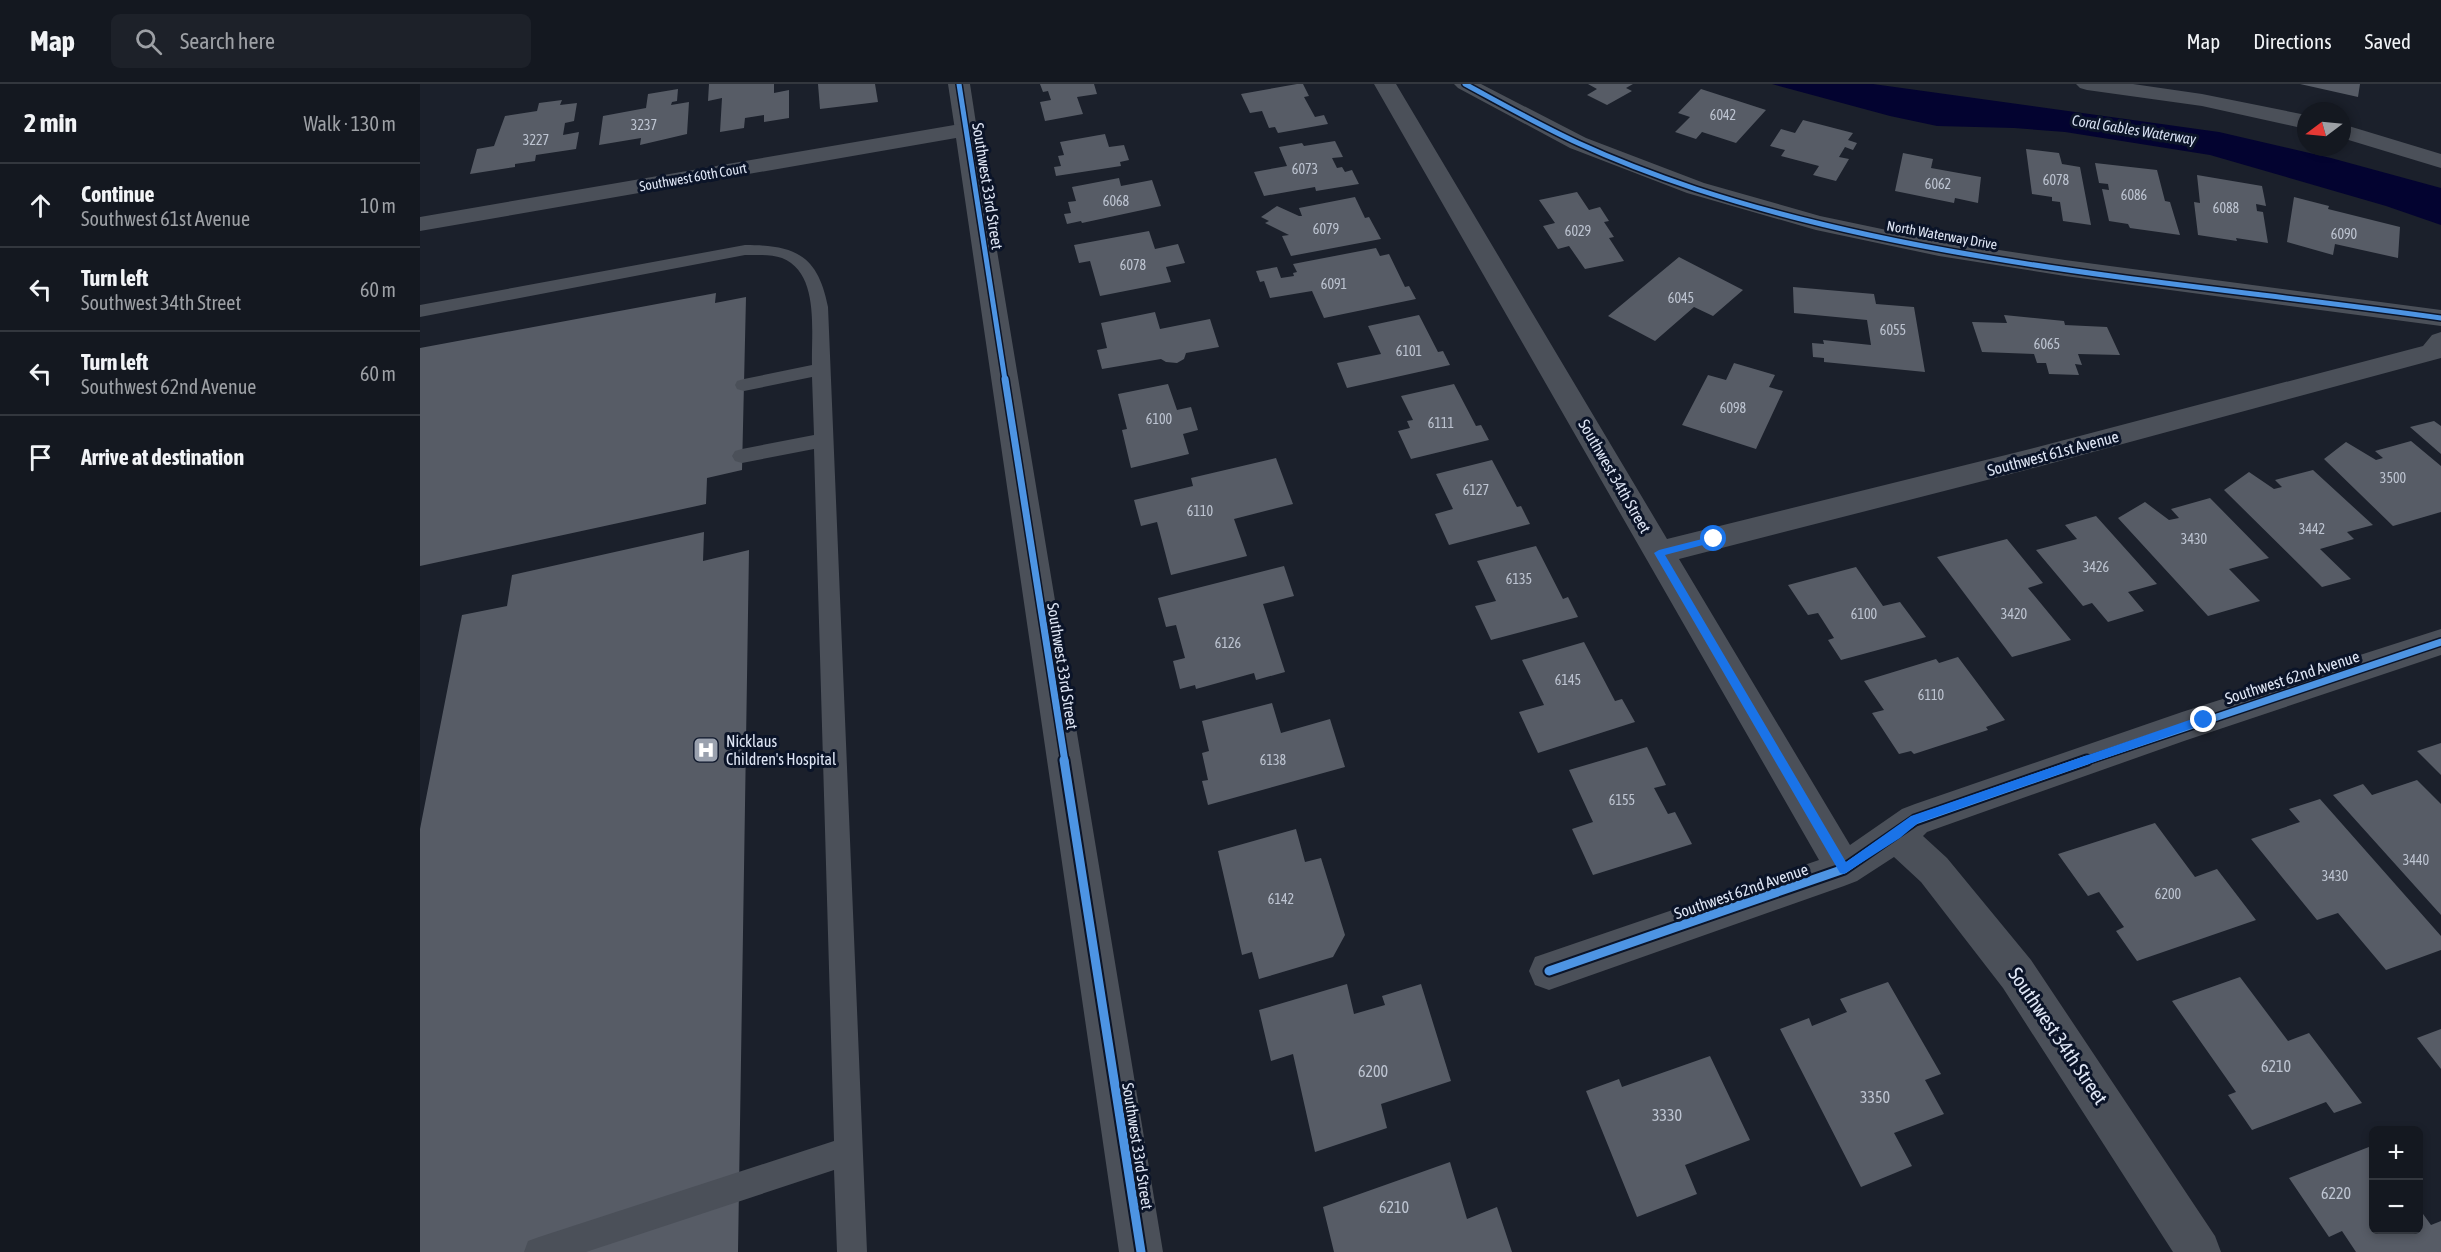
<!DOCTYPE html>
<meta charset="utf-8">
<style>
:root{--surface:#141820;--page:#1d2129;--text:#f1f3f6;--muted:#9da0a5;--line:#33373e}
body{margin:0;font-family:"Asap Condensed",sans-serif;background:var(--page);color:var(--text)}
.controls{position:absolute;right:18px;bottom:18px;display:grid;overflow:hidden;border-radius:9px;box-shadow:0 3px 9px #0003}
.controls button{width:54px;height:54px;display:grid;place-items:center;padding:0;border:0;border-bottom:2px solid var(--line);background:var(--surface);color:var(--text);font:30px sans-serif}
.compass{position:absolute;left:1877px;top:18px;width:54px;height:54px;border-radius:50%;background:var(--surface);box-shadow:0 3px 9px #0003;rotate:254deg}
.stop{position:absolute;width:18px;height:18px;margin:-14px;border:4px solid #1a73e8;border-radius:50%;background:#fff}
.stop.end{background:#1a73e8;border-color:#fff;box-shadow:0 2px 6px #0008}
.list{margin:0;padding:0;list-style:none}
h2{display:flex;justify-content:space-between;align-items:center;height:78px;margin:0;padding:0 24px;font-size:26px}
h2 small{font-size:20px;font-weight:400;color:var(--muted)}
.list li{display:grid;grid-template-columns:39px 1fr auto;gap:18px;align-items:center;box-sizing:border-box;height:84px;padding:0 24px;border-top:2px solid var(--line)}
.list b{display:block;font-size:22px;white-space:nowrap}
.list p{margin:0;font-size:20px;white-space:nowrap;color:var(--muted)}
.list em{font-size:20px;font-style:normal;color:var(--muted)}
.icon{flex:none;width:33px;height:33px;fill:none;stroke:currentColor;stroke-width:2;stroke-linecap:round;stroke-linejoin:round}
.map{position:relative;flex:none;width:2021px;height:1168px;overflow:hidden}
header{display:flex;align-items:center;gap:36px;box-sizing:border-box;height:84px;padding:0 30px;background:var(--surface);border-bottom:2px solid var(--line)}
header strong{font-size:28px}
nav{display:flex;gap:33px;margin-inline-start:auto;font-size:21px}
.search{width:420px;height:54px;background:var(--page);display:flex;align-items:center;gap:15px;box-sizing:border-box;padding:0 21px;border-radius:9px;color:var(--muted);font-size:22px}
main{display:flex}
aside{flex:1;background:var(--surface)}
.map>svg:first-child{display:block}
</style>
<header>
<strong>Map</strong>
<div class="search"><svg class="icon" aria-label="search" viewBox="0 0 24 24"><circle cx="10" cy="10" r="6"/><path d="M15 15l6 6"/></svg>Search here</div>
<nav><a>Map</a><a>Directions</a><a>Saved</a></nav>
</header>
<main>
<aside>
<h2>2 min<small>Walk · 130 m</small></h2>
<ul class="list">
<li><svg class="icon" aria-label="ahead" viewBox="0 0 24 24"><path d="M12 20V5M6 11l6-6 6 6"/></svg><div><b>Continue</b><p>Southwest 61st Avenue</p></div><em>10 m</em></li>
<li><svg class="icon" aria-label="left" viewBox="0 0 24 24"><path d="M17 20v-9H6M10 6l-5 5 5 5"/></svg><div><b>Turn left</b><p>Southwest 34th Street</p></div><em>60 m</em></li>
<li><svg class="icon" aria-label="left" viewBox="0 0 24 24"><path d="M17 20v-9H6M10 6l-5 5 5 5"/></svg><div><b>Turn left</b><p>Southwest 62nd Avenue</p></div><em>60 m</em></li>
<li><svg class="icon" aria-label="arrive" viewBox="0 0 24 24"><path d="M6 21V4h12l-3 4 3 4H6"/></svg><div><b>Arrive at destination</b></div></li>
</ul>
</aside>
<div class="map">
<svg width="2021" height="1168" viewBox="0 0 2021 1168">
<rect width="100%" height="100%" fill="#1b202b"/>
<path fill="#030330" d="M1352 0H1453L1799 48 1911 74 2021 104V141L1966 122 1790 71 1645 48 1594 44 1517 42 1470 32Z"/>
<g fill="#575c66">
<path d="M289 0H354V9L369 6V34L344 38V31L325 34 324 44 300 48 302 14 288 17Z"/>
<path d="M398 0H455L458 18 400 25Z"/>
<path d="M620 0H674L677 10 657 13 663 30 625 37 620 18 631 16 628 7 623 8Z"/>
<path d="M877 0H883L889 12 884 13 895 33 904 31 908 40 858 49 855 43 849 44 842 27 830 29 821 10Z"/>
<path d="M1168 0H1213L1206 4 1212 7 1187 21 1167 11 1177 5Z"/>
<path d="M1880 0H1940L1938 13Z"/>
<path d="M258 5 257 17 252 18 251 21 269 18 267 50 220 61 221 54 179 61 183 32 226 24 228 10Z"/>
<path d="M1281 5 1346 26 1316 59 1282 48 1276 55 1255 48 1270 33 1258 29Z"/>
<path d="M142 16 140 21 157 19 154 37 145 39 143 51 159 48 156 65 116 71 115 77 95 80V83L50 90 57 65 74 62 85 32 117 27 119 19Z"/>
<path d="M1383 36 1433 49 1428 56 1437 59 1433 66 1425 63 1419 73 1429 75 1416 97 1393 91 1399 82 1361 72 1365 66 1350 62 1361 45 1375 49Z"/>
<path d="M685 50 689 63 704 61 709 76 700 78 701 82 636 92 634 83 641 82 638 72 644 71 640 58Z"/>
<path d="M915 57 923 73 912 74 917 84 922 83 925 88 932 86 939 100 896 107 895 103 844 112 834 88 867 82 859 63 882 59 884 62Z"/>
<path d="M1606 65 1639 69 1642 80 1660 83 1671 141 1643 137 1640 118 1632 117V113L1612 110Z"/>
<path d="M1483 69 1513 75 1511 84 1561 93 1558 119 1535 114 1534 119 1475 107Z"/>
<path d="M1675 79 1737 86 1745 117 1750 118 1760 151 1710 144 1708 140 1689 137 1682 105 1689 106 1688 100 1679 99Z"/>
<path d="M1777 91 1842 102 1846 122 1836 120 1837 127 1843 128 1848 159 1816 154 1817 157 1778 151 1774 118 1780 119Z"/>
<path d="M699 94 701 102 732 96 741 122 662 139 661 137 647 140 644 130 651 129 648 118 656 117 652 103Z"/>
<path d="M1157 108 1169 126 1180 123 1189 137 1184 138 1194 153 1189 154 1204 177 1165 185 1149 162 1138 165 1123 142 1135 139 1119 116Z"/>
<path d="M935 113 945 134 949 133 961 155 871 172 862 152 869 151 845 139 849 137 841 133 857 122 879 132H882L879 124Z"/>
<path d="M1874 113 1909 122 1908 125 1980 143 1978 174 1915 160 1913 171 1867 158Z"/>
<path d="M729 147 735 165 758 160 765 179 746 183 751 198 680 212 670 177 659 179 654 161Z"/>
<path d="M956 164 960 172 969 170 985 203 989 202 996 215 904 234 892 207 850 214 844 197 840 198 836 187 857 183 861 194 874 192 873 189 877 188 873 180Z"/>
<path d="M1259 173 1323 206 1293 232 1274 223 1235 257 1188 232Z"/>
<path d="M1373 203 1454 210 1456 220 1494 223 1505 288 1404 278V274L1393 273 1392 259 1404 260 1403 256 1451 261 1447 236 1374 229Z"/>
<path d="M296 209 295 219 326 213 322 386 287 394 286 420 0 482V264Z"/>
<path d="M735 228 740 245 790 235 799 263 766 269 764 275 757 279 746 278 741 275 682 285 677 266 687 264 681 239Z"/>
<path d="M999 231 1018 268 1023 267 1030 281 927 304 917 279 961 270 948 242Z"/>
<path d="M1584 231 1644 237 1645 241 1687 243 1700 271 1658 270 1662 281 1655 280 1659 291 1629 290 1626 279H1617L1614 270 1562 268 1552 238 1587 239Z"/>
<path d="M1314 279 1355 291 1349 303 1363 307 1336 365 1262 341 1288 291 1306 296Z"/>
<path d="M748 300 757 326 771 323 778 346 763 350 769 370 711 384 702 346 707 345 698 310Z"/>
<path d="M1034 300 1056 342 1061 341 1069 356 991 375 978 347 990 344 987 337 993 336 981 312Z"/>
<path d="M2014 337 2021 342V370L1990 343Z"/>
<path d="M1991 357 2021 382V428L1973 442 1904 375 1926 358 1956 376 1963 374 1955 367Z"/>
<path d="M856 374 873 420 814 435 827 472 751 491 737 438 721 442 714 416 773 402 771 394Z"/>
<path d="M1072 376 1097 423 1101 422 1110 440 1029 461 1015 430 1033 425 1016 390Z"/>
<path d="M1893 386 1953 441 1927 448 1934 455 1900 465 1931 495 1902 503 1804 406 1829 388 1854 405 1862 403 1855 396Z"/>
<path d="M1790 414 1849 474 1809 485 1840 517 1788 532 1698 434 1725 418 1749 436 1759 434 1751 425Z"/>
<path d="M1676 432 1737 500 1708 508 1724 527 1688 538 1672 519 1663 522 1616 466 1657 455 1645 441Z"/>
<path d="M284 448 283 477 329 466 318 1168H0V745L42 531 87 522 92 491Z"/>
<path d="M1587 455 1623 499 1608 504 1651 556 1592 573 1517 473Z"/>
<path d="M1116 462 1143 515 1148 513 1158 533 1071 556 1055 522 1076 517 1057 477Z"/>
<path d="M864 482 874 512 843 520 865 588 836 596 834 589 776 605 775 601 760 605 753 577 765 574 756 541 746 543 738 514Z"/>
<path d="M1436 483 1463 522 1480 518 1506 553 1421 576 1408 556 1414 554 1398 529 1388 531 1368 501Z"/>
<path d="M1164 558 1195 617 1202 615 1215 638 1118 669 1099 628 1124 621 1102 576Z"/>
<path d="M1538 573 1585 636 1566 643 1568 646 1494 670 1491 667 1479 670 1452 629 1464 626 1444 597 1516 575 1519 579Z"/>
<path d="M852 619 861 649 910 635 925 683 788 721 782 697 788 696 782 669 789 667 782 637Z"/>
<path d="M2021 659V691L1997 667Z"/>
<path d="M1227 663 1246 701 1234 704 1248 730 1255 728 1272 760 1173 791 1152 745 1173 738 1149 686Z"/>
<path d="M1997 696 2021 720V831L1913 711 1943 700 1952 711Z"/>
<path d="M1900 715 2021 852V866L1966 886 1918 829 1897 836 1831 755 1880 738 1869 725Z"/>
<path d="M1735 739 1775 793 1797 785 1836 836 1717 877 1696 847 1704 843 1679 808 1668 812 1638 770Z"/>
<path d="M876 745 885 778 901 774 925 851 913 873 839 895 832 868 822 871 798 767Z"/>
<path d="M1820 893 1868 957 1889 949 1942 1019 1914 1029 1906 1018 1832 1046 1808 1011 1816 1008 1752 917Z"/>
<path d="M1468 898 1521 990 1505 996 1524 1030 1474 1049 1492 1082 1441 1103 1360 945 1389 934 1392 942 1427 928 1420 915Z"/>
<path d="M927 900 934 930 965 921 962 912 1001 900 1031 997 961 1020 967 1044 895 1068 873 970 851 977 839 926Z"/>
<path d="M2021 945V985L1997 954Z"/>
<path d="M1290 972 1330 1056 1265 1081 1277 1110 1217 1133 1166 1007 1199 995 1202 1003Z"/>
<path d="M1954 1061V1146H1998V1123L2011 1141 2021 1137V1168H1936L1922 1147 1909 1153 1869 1094Z"/>
<path d="M1030 1078 1047 1135 1077 1123 1092 1168H914L903 1123Z"/>
</g>
<g fill="none" stroke-linecap="round" stroke-linejoin="round">
<path fill="#4b5059" fill-rule="evenodd" d="M325 161C375 161 398 171 408 223L447 1168H417L414 1086 166 1168H104L108 1157 119 1153 414 1057 394 365 322 379 315 377 312 372 315 367 322 365 394 351 392 293 324 307 317 305 315 301 317 297 324 295 392 281C391 248 400 189 362 174 351 170 337 171 325 171L0 233V221Z"/>
<g fill="#4b5059" fill-rule="evenodd">
<path d="M528 0H550L557 46 554 51 546 53 538 51 535 46Z"/>
<path d="M954 0H976L1247 455 1606 366 2003 262 2012 251 2021 248V274L1606 386 1259 475 1430 761 1482 725 1495 720 1762 628 2021 545V571L1764 657 1507 748 1503 752 1527 774 1611 876 1795 1152 1801 1168H1753L1583 904 1501 798 1474 773 1437 797 1424 802 1129 906 1115 901 1109 887 1115 873 1399 776Z"/>
<path d="M1034 0H1061L1166 54 1284 99 1400 132 1519 157 1645 176 2021 226V242L1645 192 1519 172 1396 146 1267 109 1150 64 1038 4Z"/>
<path d="M1656 0H1713L1782 10 1886 31V45L1782 22 1667 6 1660 4Z"/>
<path d="M1922 40 2021 70V84L1922 54Z"/>
</g>
<path fill="#4b5059" fill-rule="evenodd" d="M546 39 554 41 557 46 743 1168H699L536 54 0 147V133Z"/>
<g stroke="#0b1428" stroke-width="8">
<g id="cycleway-far2">
<path d="M539 0 585 296"/>
<path d="M1045 0C1082 20 1119 41 1158 59 1195 76 1237 92 1276 105 1516 183 1773 199 2021 234"/>
</g>
</g>
<g stroke="#0b1428" stroke-width="10">
<g id="cycleway-far1">
<path d="M585 295 645 678"/>
<path d="M1663 678 2021 558"/>
</g>
</g>
<g stroke="#0b1428" stroke-width="13">
<g id="cycleway">
<path d="M644 676 721 1168"/>
<path d="M1129 887 1424 785 1495 736 1667 676"/>
</g>
</g>
<use href="#cycleway-far2" stroke="#4d94e3" stroke-width="5"/>
<use href="#cycleway-far1" stroke="#4d94e3" stroke-width="7"/>
<use href="#cycleway" stroke="#4d94e3" stroke-width="9"/>
</g>
<path fill="#1a73e8" d="M1294 452 1298 453V457L1245 471 1426 778 1491 732 1784 631 1789 636 1787 639 1498 739 1480 754 1424 790 1420 789 1234 469 1239 466Z"/>
<defs>
<g id="hospital-square" transform="scale(1.35)"><rect x="-9" y="-9" width="18" height="18" rx="4" fill="#9aa1ae" stroke="#0b1428"/><path d="M-5-5h3v3.5h4V-5h3V5h-3V1.5h-4V5h-3Z" fill="#fff"/></g>
</defs>
<g fill-rule="evenodd">
<use href="#hospital-square" x="286" y="666"/>
</g>
<g text-anchor="middle" stroke-width="6" stroke-linejoin="round" paint-order="stroke">
<g font-size="14" fill="#bdc4d1">
<text x="1303" y="36">6042</text>
<text x="224" y="46">3237</text>
<text x="116" y="61">3227</text>
<text x="885" y="90">6073</text>
<text x="1636" y="101">6078</text>
<text x="1518" y="105">6062</text>
<text x="1714" y="116">6086</text>
<text x="696" y="122">6068</text>
<text x="1806" y="129">6088</text>
<text x="906" y="150">6079</text>
<text x="1158" y="152">6029</text>
<text x="1924" y="155">6090</text>
<text x="713" y="186">6078</text>
<text x="914" y="205">6091</text>
<text x="1261" y="219">6045</text>
<text x="1473" y="251">6055</text>
<text x="1627" y="265">6065</text>
<text x="989" y="272">6101</text>
<text x="1313" y="329">6098</text>
<text x="739" y="340">6100</text>
<text x="1021" y="344">6111</text>
<text x="1973" y="399">3500</text>
<text x="1056" y="411">6127</text>
<text x="780" y="432">6110</text>
<text x="1892" y="450">3442</text>
<text x="1774" y="460">3430</text>
<text x="1676" y="488">3426</text>
<text x="1099" y="500">6135</text>
<text x="1444" y="535">6100</text>
<text x="1594" y="535">3420</text>
<text x="808" y="564">6126</text>
<text x="1148" y="601">6145</text>
<text x="1511" y="616">6110</text>
<text x="853" y="681">6138</text>
<text x="1202" y="721">6155</text>
<text x="1996" y="781">3440</text>
<text x="1915" y="797">3430</text>
<text x="1748" y="815">6200</text>
<text x="861" y="820">6142</text>
</g>
<g font-size="14" fill="#dfe6f5" stroke="#0b1428">
<text transform="translate(273 93) rotate(-10)" y="5">Southwest 60th Court</text>
<text transform="translate(1522 151) rotate(10)" y="5">North Waterway Drive</text>
</g>
<g font-size="15" font-style="italic" fill="#d6dff1" stroke="#0b1428">
<text transform="translate(1714 46) rotate(9)" y="5">Coral Gables Waterway</text>
</g>
<g font-size="16" fill="#dfe6f5" stroke="#0b1428">
<text transform="translate(568 102) rotate(81)" y="6">Southwest 33rd Street</text>
<text transform="translate(1633 369) rotate(-15)" y="6">Southwest 61st Avenue</text>
<text transform="translate(1195 392) rotate(60)" y="6">Southwest 34th Street</text>
<text transform="translate(643 582) rotate(81)" y="6">Southwest 33rd Street</text>
<text transform="translate(1872 593) rotate(-18)" y="6">Southwest 62nd Avenue</text>
<text transform="translate(1321 807) rotate(-19)" y="6">Southwest 62nd Avenue</text>
<text transform="translate(718 1062) rotate(81)" y="6">Southwest 33rd Street</text>
</g>
<g font-size="16" fill="#dfe6f5" stroke="#0b1428" text-anchor="start">
<text x="306" y="663">Nicklaus<tspan x="306" dy="18">Children's Hospital</tspan></text>
</g>
<g font-size="16" fill="#bdc4d1">
<text x="1856" y="988">6210</text>
<text x="953" y="993">6200</text>
<text x="1455" y="1019">3350</text>
<text x="1247" y="1037">3330</text>
<text x="1916" y="1115">6220</text>
<text x="974" y="1129">6210</text>
</g>
<g font-size="20" fill="#dfe6f5" stroke="#0b1428">
<text transform="translate(1638 952) rotate(56)" y="7">Southwest 34th Street</text>
</g>
</g>
</svg>
<div class="controls">
<button>+</button>
<button>−</button>
</div>
<svg class="compass" viewBox="-18 -18 36 36"><path d="M0-13l5 13h-10z" fill="#e53935"/><path d="M0 13l5-13h-10z" fill="#9da0a5"/></svg>
<div class="stop" style="left:1294px;top:455px"></div>
<div class="stop end" style="left:1784px;top:636px"></div>
</div>
</main>
